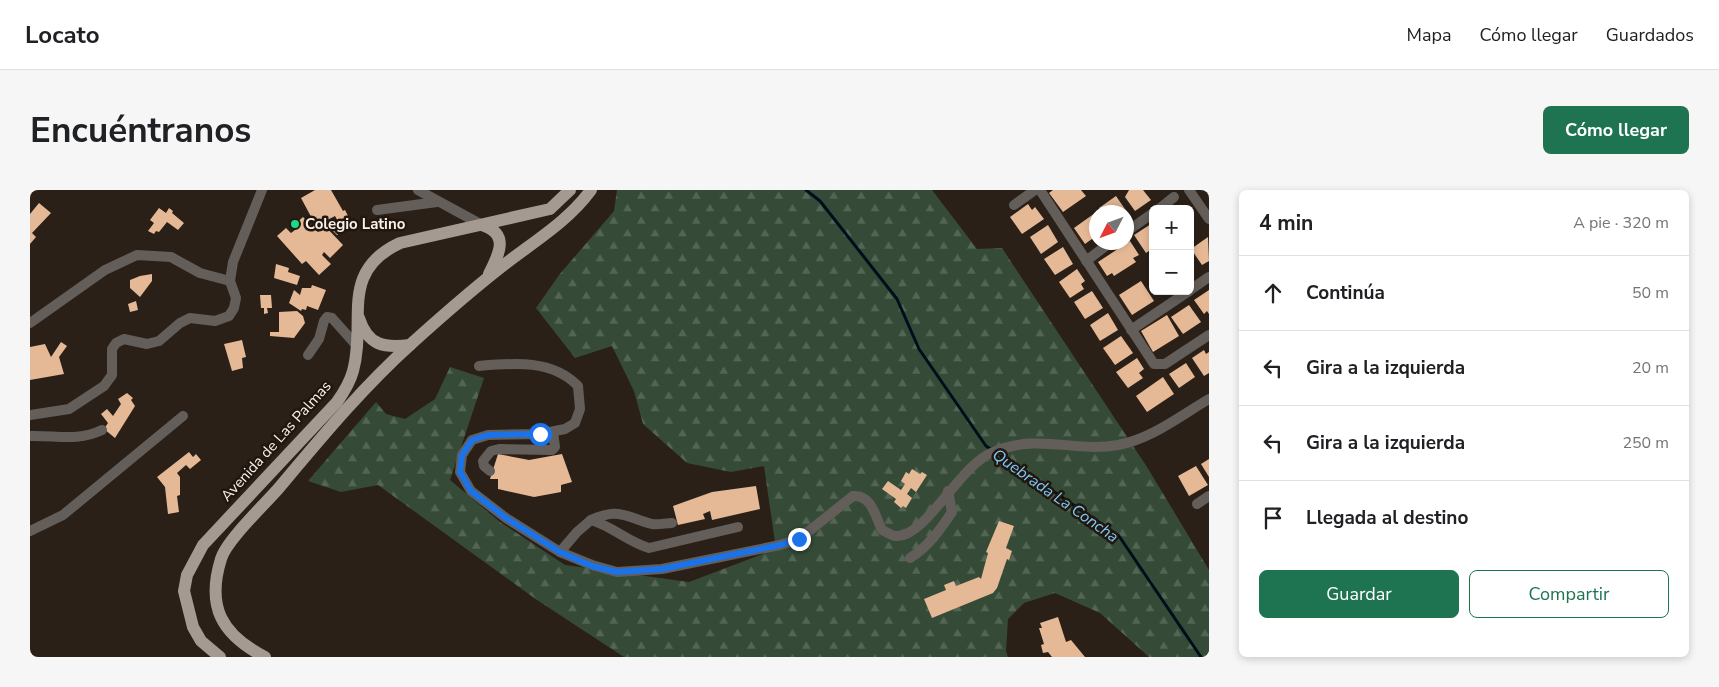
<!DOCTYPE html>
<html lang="es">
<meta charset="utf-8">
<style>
:root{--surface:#fff;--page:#f6f6f6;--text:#202124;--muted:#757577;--line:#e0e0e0;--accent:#1e7451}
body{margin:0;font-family:"Nunito Sans",sans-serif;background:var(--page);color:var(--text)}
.controls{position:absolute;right:15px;top:15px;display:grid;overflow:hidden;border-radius:8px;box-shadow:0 2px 8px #0003}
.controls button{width:45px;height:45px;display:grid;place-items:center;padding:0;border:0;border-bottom:1px solid var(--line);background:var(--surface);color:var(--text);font:25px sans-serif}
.compass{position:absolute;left:1059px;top:15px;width:45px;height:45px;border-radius:50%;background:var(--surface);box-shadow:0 2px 8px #0003;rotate:228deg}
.stop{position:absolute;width:15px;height:15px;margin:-11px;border:4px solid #1a73e8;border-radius:50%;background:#fff}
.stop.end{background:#1a73e8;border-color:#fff;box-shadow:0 1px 5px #0008}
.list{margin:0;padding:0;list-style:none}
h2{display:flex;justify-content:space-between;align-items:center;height:65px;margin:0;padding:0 20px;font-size:21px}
h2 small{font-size:16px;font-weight:400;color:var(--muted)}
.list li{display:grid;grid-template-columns:32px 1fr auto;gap:15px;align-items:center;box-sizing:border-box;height:75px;padding:0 20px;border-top:1px solid var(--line)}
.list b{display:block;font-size:19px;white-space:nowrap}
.list em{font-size:16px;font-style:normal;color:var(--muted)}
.actions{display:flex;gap:10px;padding:15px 20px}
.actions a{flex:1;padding:11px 0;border:1px solid var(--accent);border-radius:8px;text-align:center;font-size:18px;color:var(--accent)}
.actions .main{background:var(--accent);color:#fff}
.icon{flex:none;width:28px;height:28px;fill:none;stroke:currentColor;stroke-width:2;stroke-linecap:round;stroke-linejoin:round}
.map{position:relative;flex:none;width:1179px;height:467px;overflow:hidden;border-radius:8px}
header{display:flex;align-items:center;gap:30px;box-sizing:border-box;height:70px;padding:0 25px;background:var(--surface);border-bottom:1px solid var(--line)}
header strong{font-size:24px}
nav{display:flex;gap:28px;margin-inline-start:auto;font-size:18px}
.intro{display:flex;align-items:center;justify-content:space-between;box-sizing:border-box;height:120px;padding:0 30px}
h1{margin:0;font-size:35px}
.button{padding:12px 22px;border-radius:8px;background:var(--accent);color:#fff;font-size:18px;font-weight:700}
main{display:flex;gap:30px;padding:0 30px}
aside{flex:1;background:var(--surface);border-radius:8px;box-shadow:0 2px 8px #0003}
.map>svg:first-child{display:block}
</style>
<header>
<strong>Locato</strong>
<nav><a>Mapa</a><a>Cómo llegar</a><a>Guardados</a></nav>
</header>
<div class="intro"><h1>Encuéntranos</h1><a class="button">Cómo llegar</a></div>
<main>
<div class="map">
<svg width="1179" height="467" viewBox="0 0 1179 467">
<defs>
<pattern id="forest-firs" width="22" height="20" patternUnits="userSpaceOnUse" patternTransform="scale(1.25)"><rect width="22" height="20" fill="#354b37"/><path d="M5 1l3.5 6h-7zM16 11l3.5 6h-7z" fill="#536554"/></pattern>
</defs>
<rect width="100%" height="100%" fill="#2a2018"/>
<path fill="url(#forest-firs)" d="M587 0H902L947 59 972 58 1117 277 1179 380V467H1119L1070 423 1025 403 994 413 978 429 976 461 978 467H594L507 410 348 295 311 302 278 291 346 212 356 224 375 229 405 209 420 177 454 188 420 290 470 332 535 375 659 392 746 359 734 276 701 282 657 273 613 234 604 201 582 156 545 168 506 118 529 85 584 21Z"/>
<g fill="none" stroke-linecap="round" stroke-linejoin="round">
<g stroke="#000e1b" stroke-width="3">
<path d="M776 0 790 11 867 109 889 159 956 256 962 260"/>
<path d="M967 263 1089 346 1171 467"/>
</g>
</g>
<g fill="#e6b996">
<path d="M285 0H301L313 21 315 20 321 32 310 37 313 40 307 45 297 35 303 30 307 34 309 33 305 26 286 36 271 8Z"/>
<path d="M1023 0H1051L1056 6 1033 22 1019 3Z"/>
<path d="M1099 0H1113L1121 10 1105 21 1095 7Z"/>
<path d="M1086 6 1097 22H1072L1069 18Z"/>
<path d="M9 13 21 23 2 43 6 47 0 54V24Z"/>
<path d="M998 14 1002 20 1005 17 1014 29 992 44 980 27Z"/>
<path d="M129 18 136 23 139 18 143 21 142 23 154 33 148 40 137 32 129 42 126 41 124 44 118 41 124 33 120 30Z"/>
<path d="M1065 23 1066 46 1055 54 1044 38Z"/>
<path d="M273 27 288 42 295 36 313 55 300 68 294 62 292 65 301 74 289 85 276 71 272 74 247 46 256 38 261 43 265 40 262 37Z"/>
<path d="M1121 34 1123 37V58L1116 63 1104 45Z"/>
<path d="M1018 35 1028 52 1011 64 1000 47Z"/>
<path d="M1178 47 1179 71 1172 75 1161 59Z"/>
<path d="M1100 51 1109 65 1103 68 1106 72 1084 86 1082 83 1077 86 1068 72Z"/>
<path d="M1033 57 1043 74 1025 85 1014 69Z"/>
<path d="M246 74 259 78 258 82 270 86 267 95 244 88Z"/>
<path d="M1047 79 1055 91 1051 94 1054 99 1040 108 1029 92Z"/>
<path d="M122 84V91L110 107 100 98V90L110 86Z"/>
<path d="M1111 91 1124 111 1102 125 1089 105Z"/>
<path d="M282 95 296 100 288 120 277 116 276 120 272 119 271 121 259 113 264 100 270 105 272 98H281Z"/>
<path d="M1179 100V124L1177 121 1174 124 1164 110Z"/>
<path d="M1062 101 1073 118 1055 129 1044 112Z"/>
<path d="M230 105H241L242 118H237L238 123 234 124V118H231Z"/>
<path d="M106 111 108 120 100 122 98 114Z"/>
<path d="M1159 115 1171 132 1153 144 1141 127Z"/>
<path d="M267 121 273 126 275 133 264 148 240 146V142H249V122Z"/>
<path d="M1078 123 1088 140 1070 151 1060 135Z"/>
<path d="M1137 125 1149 146 1123 162 1111 141Z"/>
<path d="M1091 146 1103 163 1085 175 1073 158Z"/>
<path d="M212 150 216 167 212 168 213 178 202 181 194 154Z"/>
<path d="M31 152 37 156 29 167 34 184 0 190V157L15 154 21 167Z"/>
<path d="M1174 160 1176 164 1179 162V183L1174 186 1162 168Z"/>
<path d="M1107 168 1114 179 1109 183 1113 188 1098 198 1086 182Z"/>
<path d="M1156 173 1165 187 1149 198 1139 184Z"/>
<path d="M1133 187 1144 204 1117 222 1106 206Z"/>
<path d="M97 203 103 208 101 210 105 216 85 248 74 239 78 233 71 224 77 219 83 226 91 214 88 209Z"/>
<path d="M159 262 163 267 166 264 171 270 160 279 156 275 147 283 150 287V305L147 306 149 322 138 324 135 297 127 287Z"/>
<path d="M468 264 499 270 532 264 542 292 531 295V302L504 307 468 299V289H460Z"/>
<path d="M1179 269V287L1171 274Z"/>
<path d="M1166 276 1178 295 1159 306 1148 286Z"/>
<path d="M882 279 890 284 892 282 897 285 886 302 881 298 877 304 882 308 876 318 873 316 871 318 864 312 866 309 852 299 858 291 871 300 875 294 871 291 876 282 879 284Z"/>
<path d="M726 296 730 319 682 330 680 321 673 324 675 329 648 335 643 316 682 302Z"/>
<path d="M969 331 984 336 976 358 982 361 979 370 977 369 967 398 963 403 902 428 894 409 916 400 914 395 924 391 926 396 949 387 951 389 958 363 956 362Z"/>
<path d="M1028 427 1036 452 1041 450 1055 467H1022L1018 462 1013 463 1011 455 1014 454 1009 438H1012L1010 433Z"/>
</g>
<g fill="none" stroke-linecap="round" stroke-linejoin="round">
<g stroke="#635e5a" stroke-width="10">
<path d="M388 0 452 35"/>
<path d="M1010 0 1124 174H1135L1179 145"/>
<path d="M1159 0 1179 29"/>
<path d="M984 15 1005 0"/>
<path d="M1129 19 1144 7"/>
<path d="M347 20 407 12"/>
<path d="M1096 42 1123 23"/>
<path d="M1056 71 1081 52"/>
<path d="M1160 100 1179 87"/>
<path d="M0 133 75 80 107 65 141 67 170 83 200 91"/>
<path d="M1101 140 1159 101"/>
<path d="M278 165 289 149 294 131 297 127 302 128 327 156"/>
<path d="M449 176C483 173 522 169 548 196L550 219 545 233 535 239 510 244 458 245 442 250 432 265 430 282 441 301 476 328 530 362 562 375 587 382 632 379 750 355 769 349 823 306C842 305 845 326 852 340 856 342 862 346 866 346 895 348 929 277 961 263 1008 242 1043 263 1088 255 1121 249 1150 226 1179 209"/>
<path d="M0 225 39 219 74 196 82 185V159L86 153 94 149 117 154 129 151 150 133 160 128 185 131 199 126 204 118 206 108 200 91 203 72 232 0"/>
<path d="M0 246C26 245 47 252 72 240"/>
<path d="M460 281 454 276 453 271 461 261 469 259 522 260 525 257 523 242"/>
<path d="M1167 314 1179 306"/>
<path d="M561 330C589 317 596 327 622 334 628 335 636 333 642 333"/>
<path d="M0 341 33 325 153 226"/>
<path d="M530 362 547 342 561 330C582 336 598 352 619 358L708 337"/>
<path d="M880 368C898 357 910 340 922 322L918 301"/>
</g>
<g stroke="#a49a91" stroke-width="12">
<path d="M452 35C480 44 469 64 459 84"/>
<path d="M329 128C338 156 354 158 380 155"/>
<path d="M190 467 171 451 163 437 154 401 157 385 173 355 307 212C314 202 320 192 323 181 337 130 308 82 370 53L520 19 540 0"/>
<path d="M235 467C192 445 176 417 191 369 196 351 234 315 248 299 290 249 332 198 381 154 412 126 445 97 479 71 508 49 539 30 561 0"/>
</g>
</g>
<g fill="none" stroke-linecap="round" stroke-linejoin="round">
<path stroke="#1a73e8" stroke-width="6" d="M510 244 458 245 442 250 432 265 430 282 441 301 476 328 530 362 562 376 587 382 632 379 750 355 769 349"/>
</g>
<circle fill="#1cd988" stroke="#21170f" stroke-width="2" cx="265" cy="34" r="5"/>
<g text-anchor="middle" stroke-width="5" stroke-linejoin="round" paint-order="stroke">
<g font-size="15" font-weight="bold" fill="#f8f1ec" stroke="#21170f" text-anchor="start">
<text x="275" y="39">Colegio Latino</text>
</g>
<g font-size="15" fill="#f8f1ec" stroke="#21170f">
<text transform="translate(246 251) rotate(-48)" y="5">Avenida de Las Palmas</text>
</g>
<g font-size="16" font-style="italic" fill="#7dcaf8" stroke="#21170f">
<text transform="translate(1026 305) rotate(35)" y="6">Quebrada La Concha</text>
</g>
</g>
</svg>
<div class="controls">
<button>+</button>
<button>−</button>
</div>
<svg class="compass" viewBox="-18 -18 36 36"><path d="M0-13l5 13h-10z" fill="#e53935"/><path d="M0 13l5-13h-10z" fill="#757577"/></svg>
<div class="stop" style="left:510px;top:244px"></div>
<div class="stop end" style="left:769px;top:349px"></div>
</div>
<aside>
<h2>4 min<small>A pie · 320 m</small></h2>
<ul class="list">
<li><svg class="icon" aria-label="ahead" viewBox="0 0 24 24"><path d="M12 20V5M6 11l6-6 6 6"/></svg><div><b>Continúa</b></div><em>50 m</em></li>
<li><svg class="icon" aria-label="left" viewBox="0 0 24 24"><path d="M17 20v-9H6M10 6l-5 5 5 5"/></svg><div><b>Gira a la izquierda</b></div><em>20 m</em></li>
<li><svg class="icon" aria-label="left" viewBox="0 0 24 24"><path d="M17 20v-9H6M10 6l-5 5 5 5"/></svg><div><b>Gira a la izquierda</b></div><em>250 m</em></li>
<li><svg class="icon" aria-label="arrive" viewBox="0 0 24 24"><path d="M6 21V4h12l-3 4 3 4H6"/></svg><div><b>Llegada al destino</b></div></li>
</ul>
<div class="actions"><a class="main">Guardar</a><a>Compartir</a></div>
</aside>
</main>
